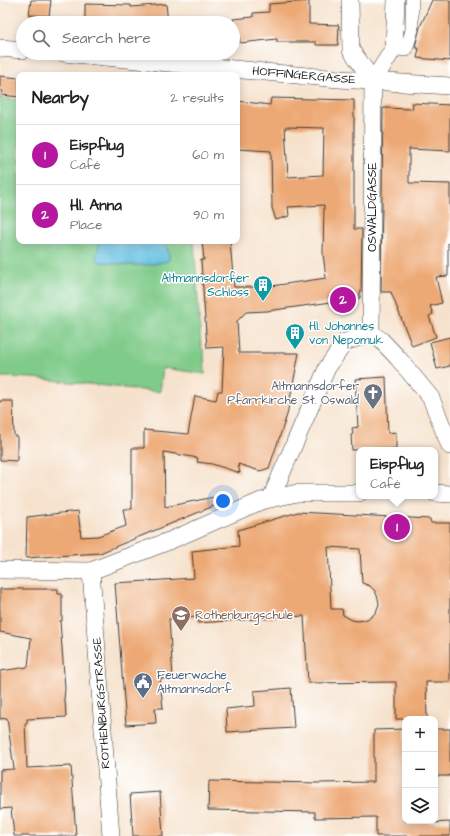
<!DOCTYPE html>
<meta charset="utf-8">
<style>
:root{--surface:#fff;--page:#f2f2f2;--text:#222;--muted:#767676;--line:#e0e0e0;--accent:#b5179e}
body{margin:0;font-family:"Architects Daughter",sans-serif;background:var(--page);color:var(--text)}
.controls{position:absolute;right:12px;bottom:12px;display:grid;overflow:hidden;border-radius:8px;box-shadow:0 2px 10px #0003}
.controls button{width:36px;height:36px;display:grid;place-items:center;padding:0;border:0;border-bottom:1px solid var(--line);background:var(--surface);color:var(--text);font:20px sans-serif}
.you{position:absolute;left:223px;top:501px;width:14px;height:14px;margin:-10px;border:3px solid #fff;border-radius:50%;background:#1a73e8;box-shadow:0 0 0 6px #1a73e833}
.badge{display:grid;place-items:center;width:26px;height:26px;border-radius:50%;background:var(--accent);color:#fff;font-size:13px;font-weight:700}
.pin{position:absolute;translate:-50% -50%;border:2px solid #fff;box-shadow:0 1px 4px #0006}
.popup{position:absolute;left:356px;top:447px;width:82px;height:52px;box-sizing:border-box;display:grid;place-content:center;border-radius:8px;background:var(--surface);filter:drop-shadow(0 1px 3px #0005);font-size:13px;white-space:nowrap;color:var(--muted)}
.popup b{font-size:15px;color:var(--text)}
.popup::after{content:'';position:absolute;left:50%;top:100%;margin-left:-8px;border:8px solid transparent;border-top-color:var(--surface)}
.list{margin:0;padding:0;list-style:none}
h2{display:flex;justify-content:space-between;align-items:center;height:52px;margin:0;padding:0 16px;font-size:17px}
h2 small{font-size:13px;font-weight:400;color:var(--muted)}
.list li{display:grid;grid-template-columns:26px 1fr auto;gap:12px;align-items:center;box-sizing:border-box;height:60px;padding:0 16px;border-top:1px solid var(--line)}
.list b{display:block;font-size:15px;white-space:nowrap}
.list p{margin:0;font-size:13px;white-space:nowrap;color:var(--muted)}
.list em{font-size:13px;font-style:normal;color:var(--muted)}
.icon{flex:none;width:22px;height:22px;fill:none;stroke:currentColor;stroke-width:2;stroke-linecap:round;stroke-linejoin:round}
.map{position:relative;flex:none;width:450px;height:836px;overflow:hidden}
.search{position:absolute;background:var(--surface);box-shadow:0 2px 10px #0003;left:16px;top:16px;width:224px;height:44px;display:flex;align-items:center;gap:10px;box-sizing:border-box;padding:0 14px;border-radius:22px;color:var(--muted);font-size:15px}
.panel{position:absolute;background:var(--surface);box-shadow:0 2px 10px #0003;left:16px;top:72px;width:224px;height:172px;border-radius:8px}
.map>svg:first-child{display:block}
</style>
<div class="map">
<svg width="450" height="836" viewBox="0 0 450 836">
<rect width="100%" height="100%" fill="#fff"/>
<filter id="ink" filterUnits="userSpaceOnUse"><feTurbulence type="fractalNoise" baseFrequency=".025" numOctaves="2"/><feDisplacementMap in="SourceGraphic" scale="8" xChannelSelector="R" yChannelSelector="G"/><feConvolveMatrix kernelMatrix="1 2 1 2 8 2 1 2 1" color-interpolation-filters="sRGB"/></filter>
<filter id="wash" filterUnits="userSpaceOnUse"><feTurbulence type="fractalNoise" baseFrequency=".012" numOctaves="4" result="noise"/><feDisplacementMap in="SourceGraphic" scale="16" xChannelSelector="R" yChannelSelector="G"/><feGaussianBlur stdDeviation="0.9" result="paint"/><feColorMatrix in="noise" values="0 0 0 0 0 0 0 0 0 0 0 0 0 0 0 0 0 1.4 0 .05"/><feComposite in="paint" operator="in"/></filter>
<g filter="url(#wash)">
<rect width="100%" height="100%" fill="#f6e2cc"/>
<path fill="#7fcb89" stroke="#4e7452" d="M0 92 1 98 19 100V241H194L201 346 204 352 205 374 163 368 160 392 33 378 0 377Z"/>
<path fill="#65c0e3" stroke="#406e80" d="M100 241H165L169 255V260C143 269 125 264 99 262L96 258Z"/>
<g id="blocks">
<g fill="#eda974" fill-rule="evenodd">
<path d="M31 0H51L49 16 29 15Z"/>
<path d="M432 0H450V61L417 58 419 49 415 47 420 27Z"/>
<path d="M309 1V24L339 25 338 45H316V42H277V39L240 43 239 35 233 36V19L253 17V13L269 12V4Z"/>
<path d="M85 4 131 5V7L166 4 168 23H121V21L85 20Z"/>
<path d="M0 76 19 78V97L2 95 3 91 0 90Z"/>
<path d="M271 98 354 100V229H362L361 292H360V298L267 311 246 312 237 321 239 353H299L287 415 269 468 260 471 238 464 240 473 212 464 197 462 198 458 164 452 165 507 219 496 221 503 100 553 26 558 27 517 78 511 81 537 98 536 126 526 123 509H132V448H144V430L188 434 195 396 216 400 218 391H222L224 347 207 348 201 260H204L202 241H230L234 287H265L326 278 323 254 324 205 288 207 289 216 276 220 272 208 271 151 237 149V101L270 105ZM285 127 324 128 323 175 288 177Z"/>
<path d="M412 103 450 105V151L409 149V183L450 184V243H448V276L436 277 442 303 430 306 433 314 429 316 436 337 412 346 391 292H381L383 108 413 109Z"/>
<path d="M450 337V366L437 369 430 342Z"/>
<path d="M386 377 388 433 396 432V449L352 450 351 435 353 434 352 428 358 427 355 379Z"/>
<path d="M0 401H13L14 436H17V461L0 460Z"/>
<path d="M298 512 430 519 431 523H450V682H426L427 719H396V682L308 683 304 616 198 623 197 617 169 619 173 678 160 679 163 708H155L156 723 126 725 115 583 194 578 192 551 239 546 238 530ZM328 547 360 549 362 583 370 586 375 591 378 598 379 604 376 612 371 617 365 620 357 621 352 620 343 615 342 609H331Z"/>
<path d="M0 589H58V594H62V621H60L65 688 64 700 65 701 66 717 27 719V723H25L27 768 71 766 76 836H14L11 808 0 809V770L14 769 7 718 0 719V671L28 667 31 638 0 632Z"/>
<path d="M291 688 294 728 227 732 226 709 255 706 254 691Z"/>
<path d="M405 729V821H428V823L450 822V836H376V817L315 818V812L208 810 209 781 320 783 374 782V730Z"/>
<rect x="435" y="729" width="15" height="47"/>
<path d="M160 792 163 836H133L130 794Z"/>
</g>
</g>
</g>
<g filter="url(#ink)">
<use href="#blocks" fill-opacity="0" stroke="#3d3a36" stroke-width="1"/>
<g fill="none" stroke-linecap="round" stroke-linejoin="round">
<g stroke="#3d3a36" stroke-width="14">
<path id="pedestrian" d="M394 48 406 50 412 30V0"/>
</g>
<g stroke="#3d3a36" stroke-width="18">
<g id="minor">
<path d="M350 0 351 50 373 81"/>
<path d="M0 48 23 50"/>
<path d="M63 53 339 79 450 86"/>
<path d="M371 333 373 81 394 48 396 0"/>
<path d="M371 333 381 340 398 358 431 398 450 446"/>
<path d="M435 493 450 494"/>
<path d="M271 498 327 368 345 342 371 333"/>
<path d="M0 570 91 571 169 541 261 501 297 493H359"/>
<path d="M91 571 111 836"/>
</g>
</g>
<use href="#pedestrian" stroke="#fff" stroke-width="13"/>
<use href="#minor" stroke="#fff" stroke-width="17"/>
</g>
</g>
<defs>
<g id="building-pin" transform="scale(1)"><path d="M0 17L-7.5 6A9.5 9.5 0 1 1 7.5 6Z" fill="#0f9aa8" stroke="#fff"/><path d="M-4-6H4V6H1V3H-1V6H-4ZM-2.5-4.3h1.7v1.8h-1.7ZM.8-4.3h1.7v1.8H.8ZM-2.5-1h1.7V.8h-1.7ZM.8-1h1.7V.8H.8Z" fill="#fff"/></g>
<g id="church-pin" transform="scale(1)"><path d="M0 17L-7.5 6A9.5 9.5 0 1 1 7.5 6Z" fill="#6b7280" stroke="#fff"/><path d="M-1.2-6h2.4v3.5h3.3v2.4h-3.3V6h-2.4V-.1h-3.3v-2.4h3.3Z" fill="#fff"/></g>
<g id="school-pin" transform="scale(1)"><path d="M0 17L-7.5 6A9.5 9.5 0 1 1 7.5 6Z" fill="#8d6e63" stroke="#fff"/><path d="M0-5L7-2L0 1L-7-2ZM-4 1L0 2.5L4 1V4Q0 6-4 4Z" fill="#fff"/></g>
<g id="civic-pin" transform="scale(1)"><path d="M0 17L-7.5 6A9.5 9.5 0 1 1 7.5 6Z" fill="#5c6f8a" stroke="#fff"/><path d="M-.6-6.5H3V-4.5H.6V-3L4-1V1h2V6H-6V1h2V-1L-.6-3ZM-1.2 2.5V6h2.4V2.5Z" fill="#fff"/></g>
</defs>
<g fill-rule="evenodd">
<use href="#building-pin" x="263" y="285"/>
<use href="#building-pin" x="295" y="333"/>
<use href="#church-pin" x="373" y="393"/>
<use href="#school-pin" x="181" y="615"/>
<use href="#civic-pin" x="143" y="682"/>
</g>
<g text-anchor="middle" stroke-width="3" stroke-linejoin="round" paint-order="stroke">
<g font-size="12" fill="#1c1c1c" stroke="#fff">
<text transform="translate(304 75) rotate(5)" y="4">HOFFINGERGASSE</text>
<text transform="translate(372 207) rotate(-90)" y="4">OSWALDGASSE</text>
<text transform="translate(101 703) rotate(-94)" y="4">ROTHENBURGSTRASSE</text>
</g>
<g font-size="12" fill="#0d838f" stroke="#fff" text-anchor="end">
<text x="249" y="282">Altmannsdorfer<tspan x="249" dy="14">Schloss</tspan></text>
<text x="309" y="330" text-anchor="start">Hl. Johannes<tspan x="309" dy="14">von Nepomuk</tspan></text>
</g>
<g font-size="12" fill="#5b616d" stroke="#fff" text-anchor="end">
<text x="359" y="390">Altmannsdorfer<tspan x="359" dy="14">Pfarrkirche St. Oswald</tspan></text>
</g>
<g font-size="12" fill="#785e54" stroke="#fff" text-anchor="start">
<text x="195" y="619">Rothenburgschule</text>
</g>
<g font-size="12" fill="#4e5e75" stroke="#fff" text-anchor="start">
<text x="157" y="679">Feuerwache<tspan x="157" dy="14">Altmannsdorf</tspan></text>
</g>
</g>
</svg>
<div class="controls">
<button>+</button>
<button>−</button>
<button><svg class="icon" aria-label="layers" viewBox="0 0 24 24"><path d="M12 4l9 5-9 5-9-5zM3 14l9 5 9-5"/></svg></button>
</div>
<div class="you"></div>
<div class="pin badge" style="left:397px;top:527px">1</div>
<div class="popup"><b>Eispflug</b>Café</div>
<div class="pin badge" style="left:343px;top:300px">2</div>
<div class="search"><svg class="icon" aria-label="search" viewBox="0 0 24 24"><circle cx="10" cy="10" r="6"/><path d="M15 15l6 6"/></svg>Search here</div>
<section class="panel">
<h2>Nearby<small>2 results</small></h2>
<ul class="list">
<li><span class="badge">1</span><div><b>Eispflug</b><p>Café</p></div><em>60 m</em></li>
<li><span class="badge">2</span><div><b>Hl. Anna</b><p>Place</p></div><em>90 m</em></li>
</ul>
</section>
</div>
